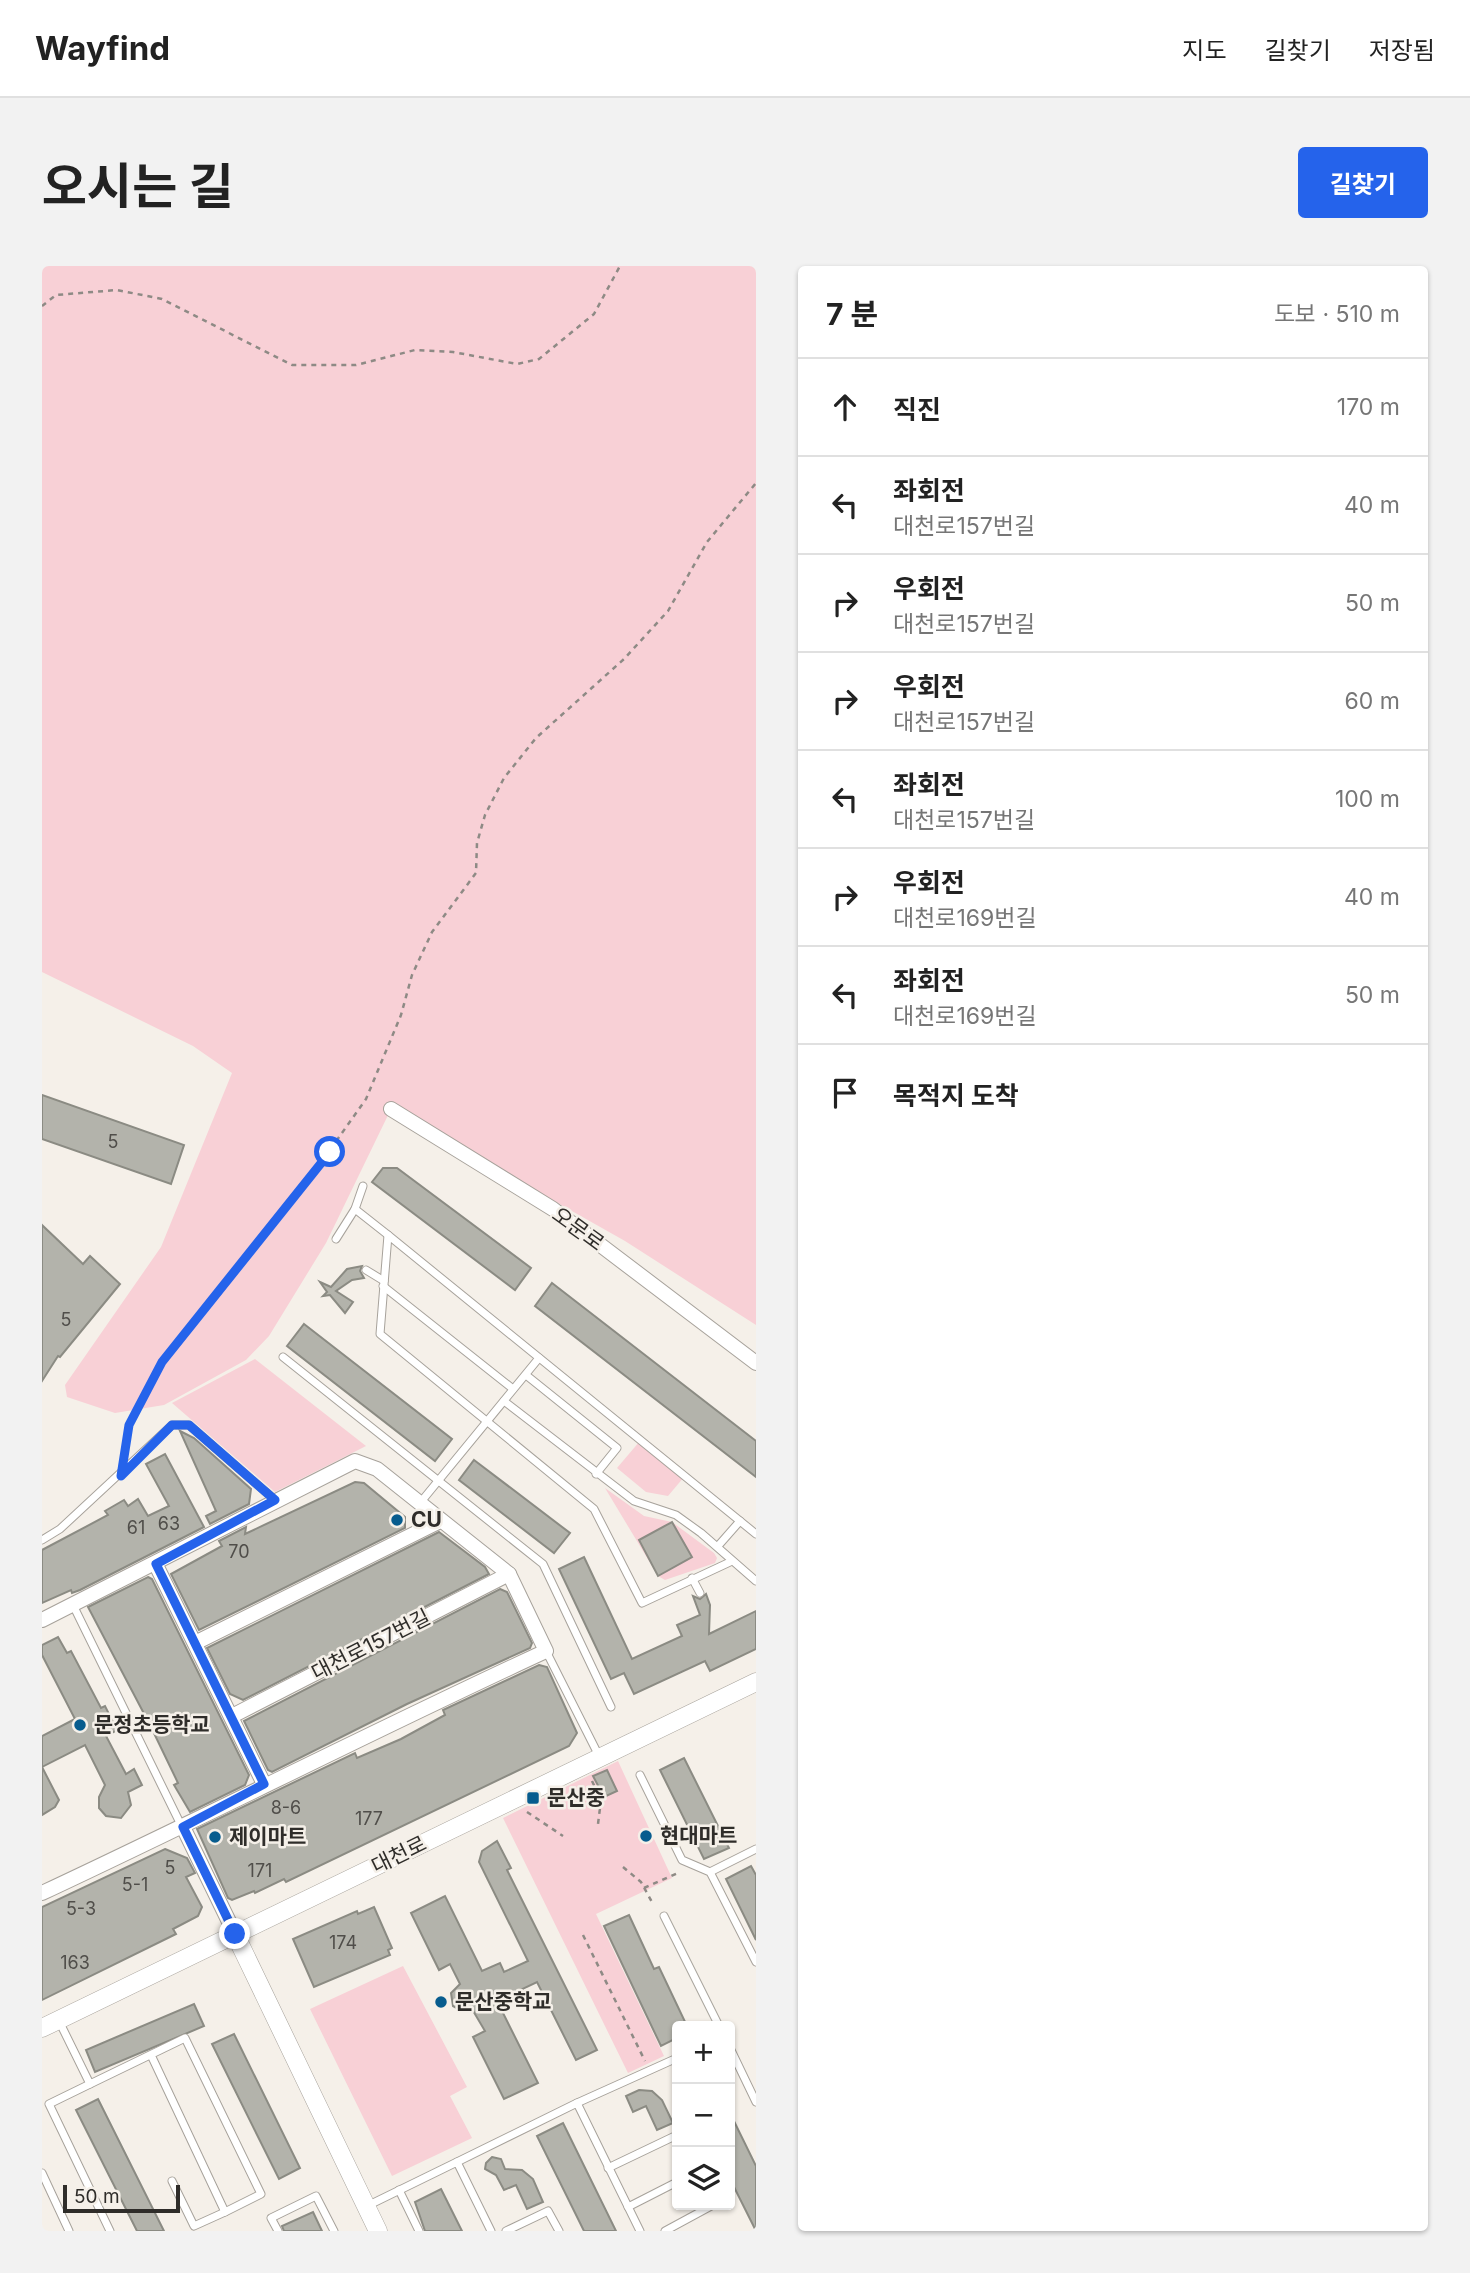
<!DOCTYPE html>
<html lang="ko">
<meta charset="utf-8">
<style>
:root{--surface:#fff;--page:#f2f2f2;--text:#222;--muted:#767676;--line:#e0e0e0;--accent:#2563eb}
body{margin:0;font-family:Inter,"Noto Sans KR",sans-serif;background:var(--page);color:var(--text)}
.controls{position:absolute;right:21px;bottom:21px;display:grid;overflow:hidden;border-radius:7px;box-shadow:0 2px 5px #0004}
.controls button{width:63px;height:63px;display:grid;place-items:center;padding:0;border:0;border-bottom:2px solid var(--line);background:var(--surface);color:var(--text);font:35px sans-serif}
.scale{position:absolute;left:21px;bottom:18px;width:117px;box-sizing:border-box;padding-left:7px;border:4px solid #2f2d2a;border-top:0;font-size:19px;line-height:24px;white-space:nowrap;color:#2f2d2a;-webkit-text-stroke:5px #f5f0e9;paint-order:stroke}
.stop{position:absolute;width:21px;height:21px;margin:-16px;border:5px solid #2563eb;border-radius:50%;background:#fff}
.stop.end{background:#2563eb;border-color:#fff;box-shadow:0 2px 7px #0008}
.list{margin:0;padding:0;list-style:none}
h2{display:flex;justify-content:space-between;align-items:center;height:91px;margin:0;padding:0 28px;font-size:30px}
h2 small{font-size:23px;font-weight:400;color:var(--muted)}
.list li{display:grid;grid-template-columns:46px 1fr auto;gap:21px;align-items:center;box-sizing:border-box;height:98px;padding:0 28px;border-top:2px solid var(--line)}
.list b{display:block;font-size:26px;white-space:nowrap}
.list p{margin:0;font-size:23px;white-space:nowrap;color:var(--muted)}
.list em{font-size:23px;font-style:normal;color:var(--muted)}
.icon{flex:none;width:38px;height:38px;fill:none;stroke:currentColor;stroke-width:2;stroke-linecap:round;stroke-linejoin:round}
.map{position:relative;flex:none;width:714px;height:1965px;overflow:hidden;border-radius:7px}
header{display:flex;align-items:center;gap:42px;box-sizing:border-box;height:98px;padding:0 35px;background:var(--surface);border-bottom:2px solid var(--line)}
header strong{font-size:33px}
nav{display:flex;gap:38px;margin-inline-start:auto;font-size:24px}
.intro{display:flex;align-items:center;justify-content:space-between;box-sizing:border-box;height:168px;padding:0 42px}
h1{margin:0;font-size:49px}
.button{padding:18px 32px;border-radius:7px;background:var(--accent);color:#fff;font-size:24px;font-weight:700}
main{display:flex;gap:42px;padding:0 42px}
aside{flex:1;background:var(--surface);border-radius:7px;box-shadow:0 2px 5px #0004}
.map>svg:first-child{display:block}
</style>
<header>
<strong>Wayfind</strong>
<nav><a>지도</a><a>길찾기</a><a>저장됨</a></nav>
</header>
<div class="intro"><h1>오시는 길</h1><a class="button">길찾기</a></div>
<main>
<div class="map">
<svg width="714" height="1965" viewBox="0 0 714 1965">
<rect width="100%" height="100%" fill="#f5f0e9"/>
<g fill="#f8d0d6">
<path d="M0 0H714V1059L583 975 349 843 284 977 227 1070 204 1094 122 1139 73 1147 25 1131 23 1119 119 981 190 807 151 780 0 706Z"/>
<path d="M213 1093 324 1180 233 1226 130 1137Z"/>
<path d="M598 1175 642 1211 626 1230 604 1226 575 1202Z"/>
<path d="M563 1222 602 1250 630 1256 672 1287 675 1292 673 1297 623 1314 616 1310Z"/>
<path d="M576 1495 630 1612 554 1648 622 1790 586 1807 461 1552Z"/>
<path d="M361 1700 425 1821 408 1830 430 1872 350 1910 268 1743Z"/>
</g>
<g fill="#b3b3ab" stroke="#8b8b83" stroke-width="2">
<path d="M0 829 142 879 129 918 0 873Z"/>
<path d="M341 902H355L489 1002 473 1024 330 916Z"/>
<path d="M0 959 41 998 48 990 78 1018 18 1091 16 1090 0 1115Z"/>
<path d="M320 1000 318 1005 322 1012 310 1014 294 1025 311 1036 303 1047 288 1029 281 1030 285 1026 278 1016 289 1021 305 1003Z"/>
<path d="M510 1017 714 1175V1211L493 1040Z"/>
<path d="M262 1058 410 1173 393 1195 245 1080Z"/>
<path d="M138 1165 152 1172 209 1223 207 1238 168 1258 164 1250 174 1245Z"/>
<path d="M123 1188 162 1261 38 1324 30 1327 29 1324 0 1337V1284L66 1249 63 1245 82 1234 86 1240 96 1233 106 1250 127 1240 104 1198Z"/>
<path d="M432 1194 528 1267 512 1287 417 1214Z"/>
<path d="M313 1216 322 1217 363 1251V1262L157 1364 129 1308 180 1280 177 1275 204 1261 203 1268Z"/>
<path d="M630 1256 650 1291 616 1310 597 1274Z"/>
<path d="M397 1266 443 1301 447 1308 201 1434 188 1428 165 1382Z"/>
<path d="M542 1291 590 1393 640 1370 635 1359 658 1349 651 1330 658 1333 664 1328 668 1339 667 1368 714 1345V1383L668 1405 663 1395 592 1428 582 1407 569 1413 517 1303Z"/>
<path d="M106 1311 110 1313 207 1509 203 1519 148 1546 132 1519 136 1517 109 1461 46 1341Z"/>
<path d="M458 1323 465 1326 490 1377 488 1382 365 1438 230 1506 226 1504 202 1455Z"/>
<path d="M16 1371 25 1387 29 1385 59 1442 63 1440 75 1464 64 1470 84 1508 92 1503 100 1519 86 1526 89 1539 79 1552 64 1550 57 1542V1531L63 1519 43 1479 0 1501V1470L33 1453 0 1389V1379Z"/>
<path d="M497 1399 505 1401 535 1467 527 1480 244 1616 242 1613 213 1627 212 1625 190 1634 186 1632 155 1563 313 1487 315 1492 359 1473 403 1449 401 1444Z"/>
<path d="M642 1492 687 1582 662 1593 618 1504Z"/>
<path d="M0 1501 17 1534 13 1541 0 1549Z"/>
<path d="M565 1504 575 1525 562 1531 551 1510Z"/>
<path d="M455 1575 469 1602 465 1604 555 1784 534 1794 495 1716 455 1735 496 1817 462 1833 431 1771 443 1765 430 1743 418 1744 411 1740 409 1727 418 1718 408 1698 397 1704 369 1647 403 1630 440 1705 458 1697 462 1706 486 1695 437 1596 440 1585Z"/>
<path d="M123 1583 145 1592 153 1607 144 1611 160 1641 156 1650 131 1663 134 1668 0 1734V1641Z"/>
<path d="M709 1600 714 1609V1674L684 1613Z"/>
<path d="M332 1641 350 1682 346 1684 348 1689 272 1721 251 1673 315 1645 316 1648Z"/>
<path d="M587 1649 612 1703 617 1701 645 1760H635V1772L619 1780 562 1660Z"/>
<path d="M152 1738 162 1760 53 1806 44 1784Z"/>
<path d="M192 1768 258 1902 237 1913 170 1778Z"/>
<path d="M597 1824 610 1825 620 1834 631 1857 615 1864 604 1840 591 1846 584 1830Z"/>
<path d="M56 1833 122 1965H95L34 1844Z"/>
<path d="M688 1847 714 1900V1965L688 1913Z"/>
<path d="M521 1857 574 1965H542L495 1870Z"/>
<path d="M450 1891 459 1893 463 1903 480 1904 491 1913 501 1936 485 1943 474 1919 462 1924 454 1909 443 1903 444 1897Z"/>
<path d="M399 1923 420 1965H383L373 1936Z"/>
<path d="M271 1946 280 1965H242L240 1960Z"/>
</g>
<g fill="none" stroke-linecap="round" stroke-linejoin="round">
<g stroke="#a7a29b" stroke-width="9">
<g id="service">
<path d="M313 943 321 920"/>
<path d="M294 973 313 943 346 969"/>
<path d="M324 1004 342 1015"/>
<path d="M341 1020 471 1123"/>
<path d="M241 1091 501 1298 569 1441"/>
<path d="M484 1109 575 1182 554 1208"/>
<path d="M462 1135 592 1235 634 1249 659 1267 714 1315"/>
<path d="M378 1237 497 1092"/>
<path d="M0 1274 18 1263 130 1159H147L233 1234"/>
<path d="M676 1280 698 1255"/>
<path d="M688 1296 600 1337 552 1243 338 1068 346 969 714 1268"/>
<path d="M650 1312 658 1327"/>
<path d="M31 1339 140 1561"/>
<path d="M504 1385 557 1490"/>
<path d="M598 1509 640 1594 668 1606 714 1696"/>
<path d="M668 1606 714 1583"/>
<path d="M622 1650 677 1760"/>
<path d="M17 1755 48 1818 143 1772 219 1928 183 1946 109 1789"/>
<path d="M688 1782 714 1836"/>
<path d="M48 1818 7 1838 68 1965"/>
<path d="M535 1837 635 1792"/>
<path d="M415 1896 535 1837 598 1965"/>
<path d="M566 1902 635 1869"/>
<path d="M0 1907 27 1965"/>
<path d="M130 1915 152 1960 183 1946"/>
<path d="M357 1924 377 1965"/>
<path d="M325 1940 415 1896 449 1965"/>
<path d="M586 1941 635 1916"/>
<path d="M236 1965 229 1952 274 1930 292 1965"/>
<path d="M464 1965 506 1945 517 1965"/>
<path d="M623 1965 671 1939"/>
</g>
</g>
<g stroke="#a7a29b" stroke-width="16">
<g id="minor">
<path d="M349 843 511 943 714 1097"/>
<path d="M114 1299 222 1518"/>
<path d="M0 1354 313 1195 335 1203 467 1308 504 1385C335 1463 169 1548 0 1627"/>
<path d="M153 1377 398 1255"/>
<path d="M190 1450 467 1308"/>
<path d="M141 1561 193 1668"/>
</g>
</g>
<g stroke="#a7a29b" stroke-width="19">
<g id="tertiary">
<path d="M193 1668 336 1965"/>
<path d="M0 1762 714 1416"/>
</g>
</g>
<g stroke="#8e8a85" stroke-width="2.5" stroke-dasharray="5 5" stroke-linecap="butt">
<path d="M0 40 14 29 75 24 120 33 250 99H314L373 84 411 86 475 98 497 93 552 48 578 0"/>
<path d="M83 1186 87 1159 119 1096 254 932 324 833 359 749 370 709 390 666 434 607 435 577 443 549 462 512 494 472 582 393 626 345 665 276 714 217"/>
<path d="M550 1515 559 1534 556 1558"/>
<path d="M485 1546 521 1570"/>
<path d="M581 1601 599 1616 611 1638"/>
<path d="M602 1622 638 1606"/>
<path d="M541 1669 603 1795"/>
</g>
<use href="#service" stroke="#fff" stroke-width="7"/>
<use href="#minor" stroke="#fff" stroke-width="14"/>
<use href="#tertiary" stroke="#fff" stroke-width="18"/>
</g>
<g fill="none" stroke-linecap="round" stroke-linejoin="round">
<path stroke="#2563eb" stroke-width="9" d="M193 1668 141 1561 222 1518 114 1298 233 1234 147 1159H130L79 1210 87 1159 120 1096 288 886"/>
</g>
<g fill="#075c8e" stroke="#f5f0e9" stroke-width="2.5">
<circle cx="355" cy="1254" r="7"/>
<circle cx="38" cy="1459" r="7"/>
<rect x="484" y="1525" width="14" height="14" rx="3.5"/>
<circle cx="604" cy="1570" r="7"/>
<circle cx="173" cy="1571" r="7"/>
<circle cx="399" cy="1736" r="7"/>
</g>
<g text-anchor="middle" stroke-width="5" stroke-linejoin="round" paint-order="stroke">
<g font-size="18" fill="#504e4a">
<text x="71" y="882">5</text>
<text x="24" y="1060">5</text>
<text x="127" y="1264">63</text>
<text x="94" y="1268">61</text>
<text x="197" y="1292">70</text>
<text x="244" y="1548">8-6</text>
<text x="327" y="1559">177</text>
<text x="128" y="1608">5</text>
<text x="218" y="1611">171</text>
<text x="93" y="1625">5-1</text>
<text x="39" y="1649">5-3</text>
<text x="301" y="1683">174</text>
<text x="33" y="1703">163</text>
</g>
<g font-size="21" fill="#2f2d2a" stroke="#f5f0e9">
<text transform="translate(536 963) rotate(36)" y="7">오문로</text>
<text transform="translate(329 1379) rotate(-27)" y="7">대천로157번길</text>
<text transform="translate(357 1589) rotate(-26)" y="7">대천로</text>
</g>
<g font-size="21" font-weight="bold" fill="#2f2d2a" stroke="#f5f0e9" text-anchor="start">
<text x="369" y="1261">CU</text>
<text x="52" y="1466">문정초등학교</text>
<text x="505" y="1539">문산중</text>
<text x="618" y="1577">현대마트</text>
<text x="187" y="1578">제이마트</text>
<text x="413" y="1743">문산중학교</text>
</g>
</g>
</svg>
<div class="controls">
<button>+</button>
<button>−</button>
<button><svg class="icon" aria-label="layers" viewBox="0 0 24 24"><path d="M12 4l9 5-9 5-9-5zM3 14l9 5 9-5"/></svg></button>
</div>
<div class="scale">50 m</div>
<div class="stop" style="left:288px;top:886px"></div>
<div class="stop end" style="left:193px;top:1668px"></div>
</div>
<aside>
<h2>7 분<small>도보 · 510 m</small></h2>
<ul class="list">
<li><svg class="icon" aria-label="ahead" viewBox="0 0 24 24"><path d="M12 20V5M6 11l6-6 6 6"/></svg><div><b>직진</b></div><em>170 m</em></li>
<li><svg class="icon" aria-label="left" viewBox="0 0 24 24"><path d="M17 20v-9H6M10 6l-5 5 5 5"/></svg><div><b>좌회전</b><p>대천로157번길</p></div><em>40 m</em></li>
<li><svg class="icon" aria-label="right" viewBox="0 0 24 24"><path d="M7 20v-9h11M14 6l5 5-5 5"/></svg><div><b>우회전</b><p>대천로157번길</p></div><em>50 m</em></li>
<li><svg class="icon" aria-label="right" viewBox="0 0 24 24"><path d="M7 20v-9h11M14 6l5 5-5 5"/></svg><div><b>우회전</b><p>대천로157번길</p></div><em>60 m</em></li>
<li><svg class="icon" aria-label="left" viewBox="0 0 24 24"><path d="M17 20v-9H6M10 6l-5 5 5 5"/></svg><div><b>좌회전</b><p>대천로157번길</p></div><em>100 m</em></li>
<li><svg class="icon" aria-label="right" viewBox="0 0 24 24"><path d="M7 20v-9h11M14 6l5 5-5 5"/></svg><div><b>우회전</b><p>대천로169번길</p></div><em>40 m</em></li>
<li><svg class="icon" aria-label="left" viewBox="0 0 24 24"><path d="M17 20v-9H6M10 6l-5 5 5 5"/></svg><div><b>좌회전</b><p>대천로169번길</p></div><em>50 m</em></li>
<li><svg class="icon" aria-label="arrive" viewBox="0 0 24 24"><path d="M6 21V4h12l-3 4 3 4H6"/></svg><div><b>목적지 도착</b></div></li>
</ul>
</aside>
</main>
